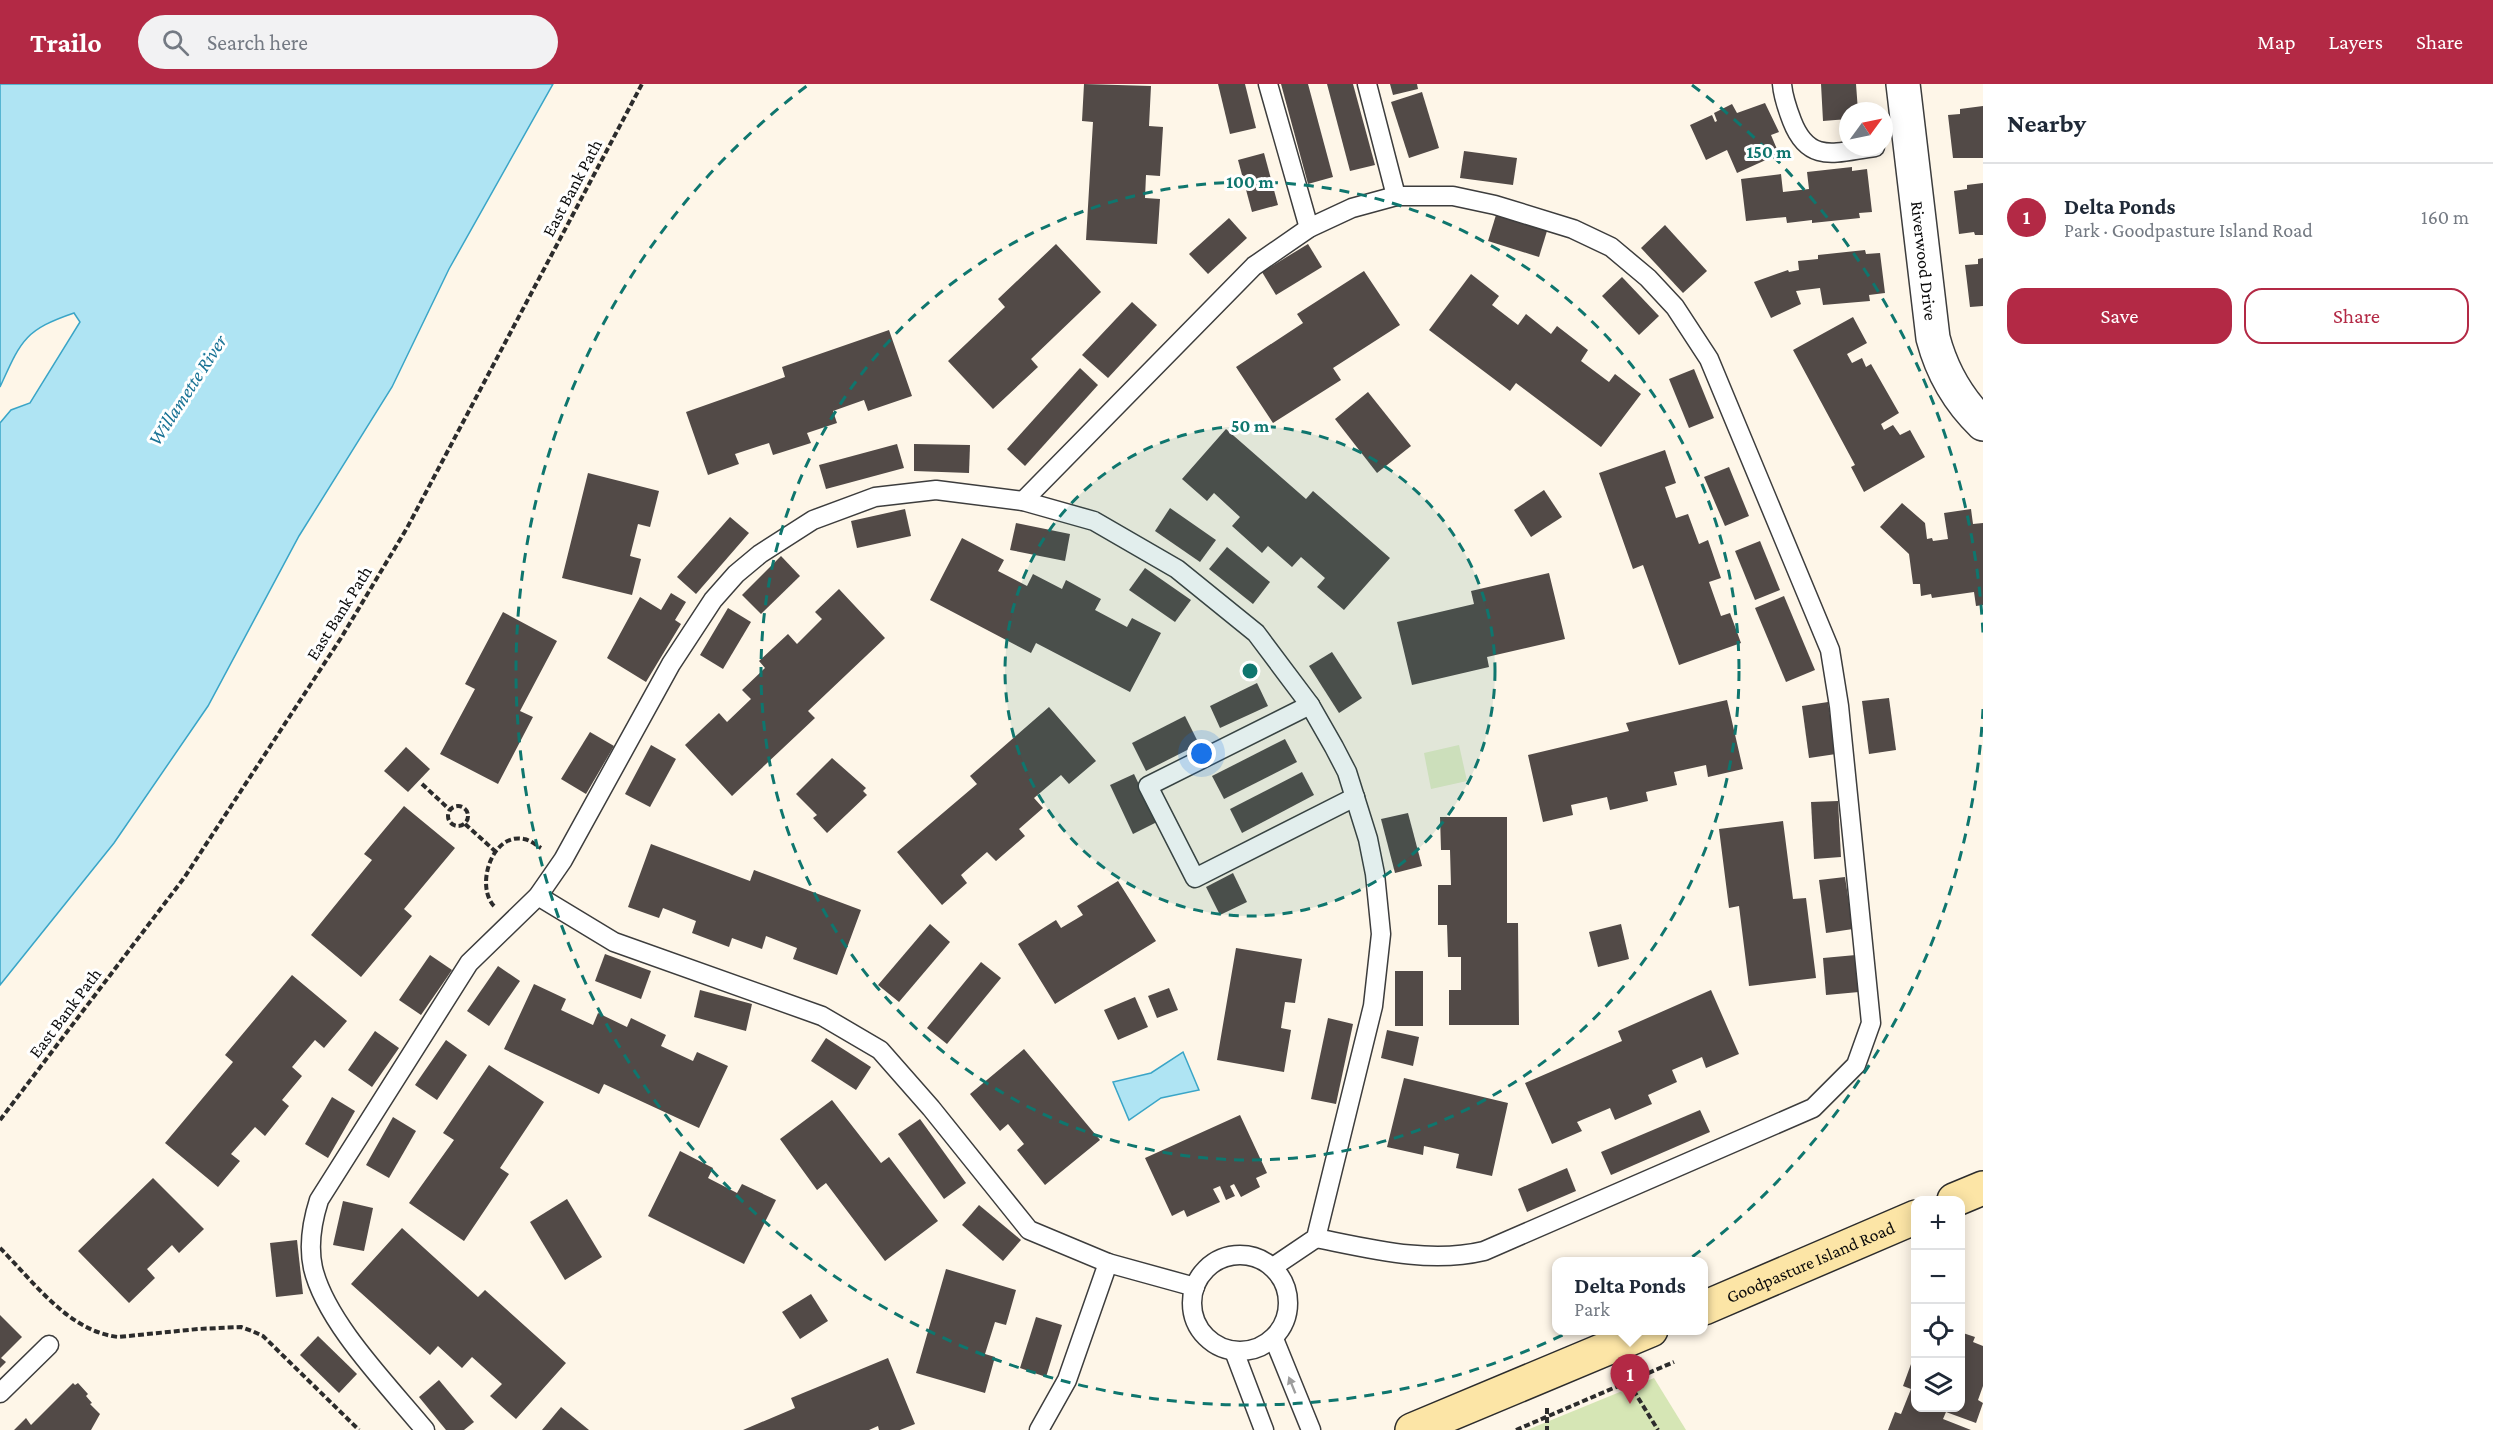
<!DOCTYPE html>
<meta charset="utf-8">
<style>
:root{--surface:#fff;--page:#f2f2f3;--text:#1f2937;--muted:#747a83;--line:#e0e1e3;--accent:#b32945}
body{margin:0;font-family:"Crimson Pro",serif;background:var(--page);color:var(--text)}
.controls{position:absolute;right:18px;bottom:18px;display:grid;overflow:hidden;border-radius:12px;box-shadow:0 3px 15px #0003}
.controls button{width:54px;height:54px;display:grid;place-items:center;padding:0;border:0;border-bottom:2px solid var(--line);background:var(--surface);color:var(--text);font:30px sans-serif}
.compass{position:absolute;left:1839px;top:18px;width:54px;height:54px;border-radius:50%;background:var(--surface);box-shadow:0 3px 15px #0003;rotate:57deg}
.you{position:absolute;left:1202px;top:670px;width:21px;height:21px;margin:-15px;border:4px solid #fff;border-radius:50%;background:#1a73e8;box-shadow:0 0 0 9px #1a73e833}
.badge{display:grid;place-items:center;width:39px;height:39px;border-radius:50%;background:var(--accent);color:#fff;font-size:20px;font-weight:700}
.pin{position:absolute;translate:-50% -50px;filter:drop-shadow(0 2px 3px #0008)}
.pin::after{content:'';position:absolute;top:32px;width:21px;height:18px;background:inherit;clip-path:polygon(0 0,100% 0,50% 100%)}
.popup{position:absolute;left:1552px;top:1173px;width:156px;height:78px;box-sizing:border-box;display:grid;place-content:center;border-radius:12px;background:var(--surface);filter:drop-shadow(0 2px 4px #0005);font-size:20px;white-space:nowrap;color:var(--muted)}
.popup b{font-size:22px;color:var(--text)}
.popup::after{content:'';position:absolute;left:50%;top:100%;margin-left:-12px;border:12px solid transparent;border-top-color:var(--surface)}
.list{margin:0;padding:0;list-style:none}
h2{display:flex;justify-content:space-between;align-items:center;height:78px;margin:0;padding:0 24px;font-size:26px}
h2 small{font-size:20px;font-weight:400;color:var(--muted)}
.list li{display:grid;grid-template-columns:39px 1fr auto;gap:18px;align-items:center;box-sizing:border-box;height:108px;padding:0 24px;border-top:2px solid var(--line)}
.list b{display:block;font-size:22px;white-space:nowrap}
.list p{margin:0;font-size:20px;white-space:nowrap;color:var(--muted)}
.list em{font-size:20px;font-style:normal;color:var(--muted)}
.actions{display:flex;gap:12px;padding:18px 24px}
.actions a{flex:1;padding:14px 0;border:2px solid var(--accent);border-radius:18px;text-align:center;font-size:21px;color:var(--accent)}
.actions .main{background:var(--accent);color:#fff}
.icon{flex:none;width:33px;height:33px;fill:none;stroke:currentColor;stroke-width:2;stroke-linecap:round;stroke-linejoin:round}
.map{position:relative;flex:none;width:1983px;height:1346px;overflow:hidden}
header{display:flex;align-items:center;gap:36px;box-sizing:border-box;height:84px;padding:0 30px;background:var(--accent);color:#fff}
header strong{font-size:28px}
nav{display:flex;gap:33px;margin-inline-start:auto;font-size:21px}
.search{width:420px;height:54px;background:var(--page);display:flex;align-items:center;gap:15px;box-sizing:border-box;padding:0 21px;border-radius:33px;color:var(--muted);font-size:22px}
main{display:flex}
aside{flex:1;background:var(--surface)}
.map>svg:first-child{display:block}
</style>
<header>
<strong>Trailo</strong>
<div class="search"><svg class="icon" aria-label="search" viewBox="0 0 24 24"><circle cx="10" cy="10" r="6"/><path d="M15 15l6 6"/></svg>Search here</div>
<nav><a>Map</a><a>Layers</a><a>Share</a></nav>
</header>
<main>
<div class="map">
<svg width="1983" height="1346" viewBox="0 0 1983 1346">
<rect width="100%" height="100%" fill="#fef6e8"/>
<path fill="#d6e6b5" d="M1654 1294 1686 1346H1527Z"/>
<path fill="#e6eec6" d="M1459 661 1467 697 1431 705 1424 669Z"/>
<g fill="#afe4f3" stroke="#3aa5c7" stroke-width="1.5">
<path d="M0 0H553L449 185 392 303 299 452 208 622 114 759 0 901V339L11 326 30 319 80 238 74 229C24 246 21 257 0 303Z"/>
<path d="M1183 968 1199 1006 1161 1014 1129 1036 1113 998 1151 989Z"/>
</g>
<g fill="#524a47">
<path d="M1084 0 1151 2 1149 42 1163 43 1160 92 1146 91 1145 114 1160 115 1157 160 1086 156 1093 38 1082 37Z"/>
<path d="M1218 0H1245L1256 44 1230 50Z"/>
<path d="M1281 0H1308L1333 93 1308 100Z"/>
<path d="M1327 0H1353L1375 81 1350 87Z"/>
<path d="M1390 0H1417L1418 5 1393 11Z"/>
<path d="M1821 0H1856L1858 27H1848V35L1823 37Z"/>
<path d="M1422 8 1439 64 1409 74 1391 18Z"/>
<path d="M1765 19 1779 48 1771 51 1779 70 1737 89 1727 66 1706 76 1690 41 1712 31 1715 38 1717 37 1714 29 1732 20 1737 29Z"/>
<path d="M1983 22V74H1953L1948 31 1960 30V25Z"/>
<path d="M1464 67 1517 74 1513 101 1460 94Z"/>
<path d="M1264 69 1278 121 1252 128 1238 76Z"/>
<path d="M1852 83V87L1867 85 1872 128 1859 129 1860 134 1812 139V136L1787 139 1786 133 1746 137 1741 95 1781 90 1783 108 1809 105 1807 88Z"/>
<path d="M1983 99V151H1975L1974 148 1959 150 1954 107 1967 105V101Z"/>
<path d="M1496 131 1547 147 1539 173 1488 157Z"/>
<path d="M1229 134 1247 154 1208 190 1189 170Z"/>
<path d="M1665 141 1707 187 1683 209 1641 164Z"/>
<path d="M1056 160 1101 208 1031 275 1038 283 993 325 948 277 1005 223 998 215Z"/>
<path d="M1308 160 1322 183 1276 211 1262 188Z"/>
<path d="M1865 166 1866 170 1880 169 1885 209 1869 211 1870 217 1823 221 1820 204 1796 207 1801 220 1771 234 1754 198 1788 186 1789 188 1799 186 1798 177 1818 175V171Z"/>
<path d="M1983 174V222L1970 223 1965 181 1978 180V175Z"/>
<path d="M1364 187 1400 241 1333 284 1341 296 1273 339 1236 283 1303 239 1297 230Z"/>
<path d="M1471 190 1499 212 1492 221 1518 241 1526 230 1551 250 1557 242 1588 266 1581 277 1609 298 1615 290 1641 310 1601 363 1516 299 1510 307 1429 246Z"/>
<path d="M1622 193 1659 232 1639 251 1602 212Z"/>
<path d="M1132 218 1157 241 1108 294 1082 271Z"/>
<path d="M1853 233 1867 259 1847 270 1852 279 1862 274 1866 283 1871 280 1899 329 1881 340 1884 346 1893 341 1900 351 1910 346 1925 373 1864 408 1851 383 1855 381 1793 266Z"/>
<path d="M889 246 912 312 868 327 864 316 833 327 837 339 807 349 811 359 773 371 769 359 735 370 739 380 708 391 686 328 785 293 782 283Z"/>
<path d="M1080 284 1098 301 1025 382 1007 365Z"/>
<path d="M1694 285 1714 334 1689 344 1669 295Z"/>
<path d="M1368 308 1411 362 1377 389 1335 335Z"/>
<path d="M1226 345 1306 415 1313 407 1390 474 1344 526 1317 503 1325 494 1301 473 1292 483 1268 462 1262 469 1232 442 1240 433 1214 409 1207 417 1182 395Z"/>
<path d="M897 360 904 384 826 405 819 381Z"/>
<path d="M914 360 970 361 969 389 914 387Z"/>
<path d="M1665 366 1676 399 1665 403 1676 434 1688 430 1699 460 1708 456 1721 494 1709 498 1721 532 1730 529 1741 559 1679 581 1643 481 1633 485 1599 389Z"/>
<path d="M1729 383 1749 432 1725 442 1704 393Z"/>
<path d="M588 389 659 407 650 443 638 440 630 472 641 475 632 511 562 494Z"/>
<path d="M1544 406 1562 433 1531 453 1514 426Z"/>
<path d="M1902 419 1925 439 1927 455 1932 454 1933 457 1948 455 1944 429 1971 425 1973 440 1983 439V521L1976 522 1974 508 1932 514 1931 510 1921 512 1920 500H1913L1909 470 1880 443Z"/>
<path d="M1170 424 1216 456 1200 478 1155 447Z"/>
<path d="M905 425 911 452 857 464 851 437Z"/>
<path d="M730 433 749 449 696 510 677 493Z"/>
<path d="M1016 439 1070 450 1065 477 1010 466Z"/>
<path d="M962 454 1004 476 998 487 1027 502 1033 490 1062 505 1066 496 1101 515 1095 526 1127 543 1132 534 1161 549 1130 608 1036 559 1031 569 930 516Z"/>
<path d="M1760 457 1780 506 1755 516 1735 467Z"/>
<path d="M1227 463 1270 498 1253 520 1209 485Z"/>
<path d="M781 472 800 492 761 530 742 511Z"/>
<path d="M1145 484 1191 516 1175 538 1129 506Z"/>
<path d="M1549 489 1565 555 1487 573 1489 583 1412 601 1397 538 1474 520 1471 507Z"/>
<path d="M839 505 885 554 808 627 815 634 732 712 685 661 719 629 727 638 751 615 742 606 765 584 759 577 788 550 797 560 822 535 815 528Z"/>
<path d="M671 509 686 518 675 536 681 540 646 598 607 574 640 513 661 526Z"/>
<path d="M1784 512 1815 586 1786 598 1755 524Z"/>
<path d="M728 524 751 538 723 585 700 571Z"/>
<path d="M503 528 557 557 520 627 533 633 498 700 440 670 475 605 465 600Z"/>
<path d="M1332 568 1362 614 1339 629 1309 582Z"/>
<path d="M1257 599 1268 622 1220 644 1210 622Z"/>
<path d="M1889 614 1896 666 1869 670 1862 617Z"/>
<path d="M1727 616 1743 685 1708 693 1706 681 1674 688 1677 701 1646 708 1648 717 1610 726 1607 713 1571 721 1573 731 1543 738 1528 671 1629 647 1626 639Z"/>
<path d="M1828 618 1836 670 1809 674 1802 622Z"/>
<path d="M1049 623 1096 677 1069 700 1061 691 1034 714 1043 724 1019 745 1025 752 996 777 987 768 961 791 967 799 942 821 897 768 977 700 970 692Z"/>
<path d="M1185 632 1199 660 1146 687 1132 659Z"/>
<path d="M590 648 614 662 586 710 561 695Z"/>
<path d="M1285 655 1297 678 1224 715 1212 692Z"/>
<path d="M651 661 676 675 650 723 625 710Z"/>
<path d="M406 663 430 685 408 708 384 687Z"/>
<path d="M832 674 866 704 863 707 867 711 827 749 813 734 817 731 796 710Z"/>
<path d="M1302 688 1314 711 1242 749 1230 725Z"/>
<path d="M1134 690 1157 738 1133 750 1110 701Z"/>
<path d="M1838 717 1841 773 1814 775 1811 718Z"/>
<path d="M404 722 455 764 404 825 412 832 361 893 311 851 372 776 364 770Z"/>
<path d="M1408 729 1422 782 1395 789 1381 735Z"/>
<path d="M1440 733H1507V839H1518L1519 941H1449V906H1461V873H1448L1447 841H1438V801H1451L1450 766H1441Z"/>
<path d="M1783 737 1793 815 1806 814 1816 894 1749 902 1739 822 1729 824 1719 745Z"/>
<path d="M651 760 750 797 754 786 861 826 837 891 793 875 797 864 766 852 762 865 732 854 729 863 692 849 696 837 663 824 659 834 628 823Z"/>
<path d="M1233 789 1247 818 1220 831 1206 803Z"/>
<path d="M1845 793 1853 845 1826 849 1819 796Z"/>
<path d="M1118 797 1156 857 1055 920 1018 860 1056 836 1061 844 1083 831 1077 822Z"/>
<path d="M930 840 950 858 899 918 878 901Z"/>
<path d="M1621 840 1629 875 1598 883 1589 848Z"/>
<path d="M1236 864 1302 875 1295 919 1285 918 1281 944 1291 946 1284 988 1217 976Z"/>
<path d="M605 870 651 887 641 915 595 897Z"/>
<path d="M430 871 452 886 421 931 399 916Z"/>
<path d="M1856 871 1859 908 1826 911 1823 874Z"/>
<path d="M981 878 1001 894 947 960 927 944Z"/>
<path d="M498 882 520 897 489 942 467 927Z"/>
<rect x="1395" y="887" width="28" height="55"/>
<path d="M292 891 347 937 324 964 315 956 292 983 302 992 282 1016 289 1022 265 1052 255 1043 231 1070 240 1077 218 1103 165 1059 233 978 225 971Z"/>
<path d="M534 900 566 915 561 926 593 941 598 929 627 943 631 934 666 951 661 962 693 977 697 968 728 982 699 1044 604 1000 599 1010 504 965Z"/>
<path d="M1169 904 1178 926 1157 934 1148 912Z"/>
<path d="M700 906 752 920 746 947 694 933Z"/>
<path d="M1711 906 1739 970 1706 984 1702 973 1672 986 1677 998 1648 1011 1652 1020 1615 1036 1610 1024 1577 1038 1582 1047 1552 1060 1525 999 1622 957 1618 947Z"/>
<path d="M1135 913 1148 943 1118 956 1104 926Z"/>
<path d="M1328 934 1353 940 1336 1020 1311 1015Z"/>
<path d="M1387 946 1419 953 1413 982 1381 974Z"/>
<path d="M375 947 399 964 372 1003 348 986Z"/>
<path d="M826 954 871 983 856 1006 811 977Z"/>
<path d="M446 956 467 971 437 1016 415 1001Z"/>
<path d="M1024 965 1100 1056 1045 1101 1017 1066 1024 1060 1008 1040 1000 1047 970 1010Z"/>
<path d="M489 981 544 1018 500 1084 509 1090 464 1157 409 1119 454 1056 443 1049Z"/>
<path d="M1404 994 1508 1019 1492 1092 1456 1084 1459 1070 1424 1062 1423 1071 1387 1063Z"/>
<path d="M332 1013 355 1027 328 1074 305 1060Z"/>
<path d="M832 1016 881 1079 889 1073 938 1137 885 1177 826 1099 817 1106 780 1055Z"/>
<path d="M1700 1026 1710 1048 1611 1091 1601 1068Z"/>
<path d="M1240 1031 1267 1089 1256 1094 1260 1103 1241 1113 1234 1100 1230 1102 1235 1112 1226 1116 1220 1102 1213 1105 1220 1118 1187 1133 1184 1126 1172 1132 1145 1074Z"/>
<path d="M393 1033 416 1047 389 1094 366 1081Z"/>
<path d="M920 1035 966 1099 944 1115 898 1050Z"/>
<path d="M680 1067 713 1084 708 1094 737 1109 742 1100 776 1116 744 1180 648 1132Z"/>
<path d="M1567 1084 1576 1107 1527 1128 1518 1105Z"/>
<path d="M153 1094 204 1145 179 1169 172 1161 147 1185 155 1194 129 1219 78 1167Z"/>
<path d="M567 1115 602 1173 565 1196 530 1138Z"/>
<path d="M343 1117 373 1124 364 1167 333 1161Z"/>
<path d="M979 1121 1021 1156 1003 1177 962 1141Z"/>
<path d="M402 1144 478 1213 485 1206 566 1279 516 1335 490 1312 502 1300 472 1273 462 1284 438 1262 430 1271 351 1200Z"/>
<path d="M297 1156 303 1210 276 1213 270 1159Z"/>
<path d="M946 1185 1016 1206 1006 1241 995 1238 985 1270 995 1273 985 1309 916 1289Z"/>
<path d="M811 1210 828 1237 800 1255 782 1228Z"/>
<path d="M0 1231 22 1253 1 1274 6 1278 0 1284Z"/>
<path d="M1036 1233 1062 1241 1046 1293 1020 1284Z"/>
<path d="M1960 1248 1975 1253 1973 1258 1983 1262V1302L1978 1316 1983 1319 1976 1339 1946 1328 1943 1335 1971 1346H1888L1895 1328 1901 1330 1911 1305 1903 1302 1915 1269 1916 1324H1960Z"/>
<path d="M318 1252 357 1290 339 1309 300 1271Z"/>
<path d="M888 1274 915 1340 900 1346H879L878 1342 869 1346H743L795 1324 791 1314Z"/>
<path d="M439 1296 474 1338 464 1346H446L419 1313Z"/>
<path d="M73 1299 75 1301 78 1299 88 1310 86 1312 92 1319 90 1320 100 1330 91 1346H14L26 1334 31 1341Z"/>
<path d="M561 1323 589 1346H542Z"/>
</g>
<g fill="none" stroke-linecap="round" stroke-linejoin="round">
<g stroke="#3d3d3d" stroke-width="21">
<g id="service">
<path d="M1268 0 1309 144"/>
<path d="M1367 0 1396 112"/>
<path d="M1782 0C1783 13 1787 24 1792 37 1809 81 1836 68 1875 63"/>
<path d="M1023 417 1254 182 1309 144 1352 124 1396 112H1453L1495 121 1573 145 1611 163 1648 194 1675 223 1709 275 1830 566 1839 622 1871 939 1856 981 1813 1024 1484 1167C1429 1180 1371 1165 1316 1154"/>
<path d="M1310 621 1148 702 1195 794 1355 713"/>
<path d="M538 812 614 858 822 932 880 966 931 1024 1029 1146 1108 1179 1195 1203"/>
<circle cx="1240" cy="1219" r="48"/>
<path d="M1274 1255 1311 1346"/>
<path d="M1234 1267 1264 1346"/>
<path d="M0 1309 49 1261"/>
<path d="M425 1346C389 1302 326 1239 313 1184 308 1161 312 1138 319 1116L469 879 538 812 563 776 671 580 713 516 736 490 760 470 813 436 875 413 936 406 1023 417 1094 437 1177 485 1256 549 1310 621 1334 663 1347 688 1368 755 1375 790 1381 850 1373 922 1316 1154 1273 1183"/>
<path d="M1039 1346 1067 1296 1108 1179"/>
</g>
</g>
<g stroke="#3d3d3d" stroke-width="36">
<g id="minor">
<path id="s1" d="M1903 0 1933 254C1942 288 1958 316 1983 340"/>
</g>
</g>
<g stroke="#2c2c2c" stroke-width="36">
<g id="secondary">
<path d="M1954 1116 1983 1104"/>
<path id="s2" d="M1704 1224 1916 1133"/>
<path d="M1412 1346 1651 1246"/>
</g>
</g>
<g stroke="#2c2c2c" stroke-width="4" stroke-dasharray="6 3" stroke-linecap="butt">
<path d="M422 700 450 726"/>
<circle cx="458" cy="732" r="10"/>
<path d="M465 740 496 768"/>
<path d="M494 822C475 802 492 748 524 755 530 756 536 761 541 764"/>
<path d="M0 1036 184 794 341 554 407 444 642 0"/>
<path d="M0 1164C34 1198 68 1247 118 1253L198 1245 241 1243 252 1247 263 1252 359 1346"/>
<path d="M1624 1291 1658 1346"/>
<path d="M1547 1324V1346"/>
<path d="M1516 1346 1674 1278"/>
</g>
<use href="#service" stroke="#fff" stroke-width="18"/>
<use href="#minor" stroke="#fff" stroke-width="33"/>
<use href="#secondary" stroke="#fce5a6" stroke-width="33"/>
</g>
<defs><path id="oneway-solid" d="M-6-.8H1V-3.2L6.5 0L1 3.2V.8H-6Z" transform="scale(1.5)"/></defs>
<use fill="#9d9d9d" href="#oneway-solid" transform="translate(1292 1301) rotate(-112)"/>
<circle cx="1250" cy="587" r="245" fill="#0f766e" fill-opacity=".12"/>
<g fill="none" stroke="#0f766e" stroke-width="3" stroke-dasharray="10 8">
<circle cx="1250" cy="587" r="245"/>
<circle cx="1250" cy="587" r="489"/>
<path d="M1983 625A734 734 0 1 1 808 1M1692 1A734 734 0 0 1 1983 549"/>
</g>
<g text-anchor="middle" stroke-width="6" stroke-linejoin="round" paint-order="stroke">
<g font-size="18" fill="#0a0a0a" stroke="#fff">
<text transform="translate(572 104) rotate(-62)" y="6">East Bank Path</text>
<text dy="6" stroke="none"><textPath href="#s1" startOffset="178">Riverwood Drive</textPath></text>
<text transform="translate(339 529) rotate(-58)" y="6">East Bank Path</text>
<text transform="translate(65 929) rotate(-53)" y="6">East Bank Path</text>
<text dy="6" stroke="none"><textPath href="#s2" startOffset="116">Goodpasture Island Road</textPath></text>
</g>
<g font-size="20" font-style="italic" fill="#1a7395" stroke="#fff">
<text transform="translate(187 306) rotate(-57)" y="7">Willamette River</text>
</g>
</g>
<circle cx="1250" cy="587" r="9" fill="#0f766e" stroke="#fff" stroke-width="3"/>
<g font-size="18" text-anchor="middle" font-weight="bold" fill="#0f766e" stroke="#fff" stroke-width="6" stroke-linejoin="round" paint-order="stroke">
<text x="1769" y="74">150 m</text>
<text x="1250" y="104">100 m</text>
<text x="1250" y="348">50 m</text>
</g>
</svg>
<div class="controls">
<button>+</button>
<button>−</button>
<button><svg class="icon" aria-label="locate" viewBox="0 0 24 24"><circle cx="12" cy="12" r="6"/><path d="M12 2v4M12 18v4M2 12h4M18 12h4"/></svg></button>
<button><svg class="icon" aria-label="layers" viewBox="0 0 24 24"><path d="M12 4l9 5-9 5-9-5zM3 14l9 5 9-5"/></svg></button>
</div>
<svg class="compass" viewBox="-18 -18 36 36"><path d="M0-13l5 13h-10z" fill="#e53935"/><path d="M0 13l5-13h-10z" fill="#747a83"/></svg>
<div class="you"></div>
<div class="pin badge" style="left:1630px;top:1320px">1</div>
<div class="popup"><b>Delta Ponds</b>Park</div>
</div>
<aside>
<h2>Nearby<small></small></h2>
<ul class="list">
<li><span class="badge">1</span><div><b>Delta Ponds</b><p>Park · Goodpasture Island Road</p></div><em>160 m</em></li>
</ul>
<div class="actions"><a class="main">Save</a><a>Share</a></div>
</aside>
</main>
